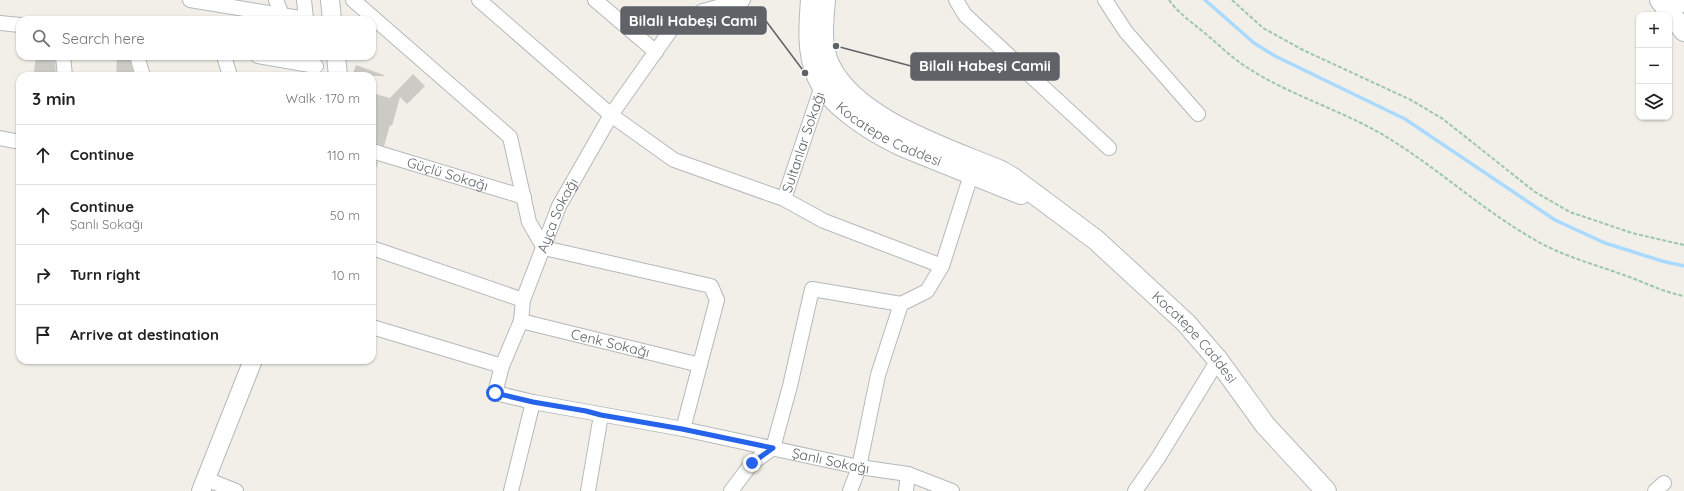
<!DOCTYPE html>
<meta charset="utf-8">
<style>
:root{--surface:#fff;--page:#f2f2f2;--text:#222;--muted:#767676;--line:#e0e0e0}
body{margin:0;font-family:Quicksand,sans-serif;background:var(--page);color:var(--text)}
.controls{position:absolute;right:12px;top:12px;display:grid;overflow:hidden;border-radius:8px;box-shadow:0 1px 3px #0004}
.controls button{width:36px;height:36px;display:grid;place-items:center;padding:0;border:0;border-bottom:1px solid var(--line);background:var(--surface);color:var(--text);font:20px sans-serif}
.stop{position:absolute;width:12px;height:12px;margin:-9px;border:3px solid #2563eb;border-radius:50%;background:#fff}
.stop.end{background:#2563eb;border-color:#fff;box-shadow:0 1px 4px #0008}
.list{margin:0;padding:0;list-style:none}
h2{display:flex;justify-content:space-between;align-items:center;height:52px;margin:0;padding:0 16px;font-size:17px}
h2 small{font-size:13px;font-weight:400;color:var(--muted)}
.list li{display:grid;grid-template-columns:26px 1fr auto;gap:12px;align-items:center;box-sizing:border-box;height:60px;padding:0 16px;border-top:1px solid var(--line)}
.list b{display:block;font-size:15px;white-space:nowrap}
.list p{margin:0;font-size:13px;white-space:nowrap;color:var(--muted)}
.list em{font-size:13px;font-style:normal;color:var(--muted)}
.icon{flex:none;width:22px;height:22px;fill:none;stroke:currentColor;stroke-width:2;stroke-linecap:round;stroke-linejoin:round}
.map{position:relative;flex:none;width:1684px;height:491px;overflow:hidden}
.search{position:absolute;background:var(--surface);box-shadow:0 1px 3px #0004;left:16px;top:16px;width:360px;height:44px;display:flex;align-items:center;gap:10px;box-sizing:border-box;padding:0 14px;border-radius:12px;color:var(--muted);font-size:15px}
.panel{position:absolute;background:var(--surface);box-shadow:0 1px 3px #0004;left:16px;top:72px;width:360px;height:292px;border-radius:12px}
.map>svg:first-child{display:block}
</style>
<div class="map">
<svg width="1684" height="491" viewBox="0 0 1684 491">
<rect width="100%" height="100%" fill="#f1efe8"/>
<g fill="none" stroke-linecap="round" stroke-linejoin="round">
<path stroke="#aadaff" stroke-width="3.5" d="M1205 0 1254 43 1275 56 1405 119 1555 220 1605 243 1662 261 1684 266"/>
</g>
<g fill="#cccac5">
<path d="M36 56H55L56 76H37V72H34Z"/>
<path d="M117 56H129L134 76H116Z"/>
<path d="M356 65 384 75V76H352Z"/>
<path d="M413 74 425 86 407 104 400 97 392 126 390 125 384 146 372 143V93L390 98Z"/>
<path d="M372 160 378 162 374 175H372Z"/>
</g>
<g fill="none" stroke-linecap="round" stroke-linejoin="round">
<g stroke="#b5b8bc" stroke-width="16">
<g id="minor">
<path d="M190 0 306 19 304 0"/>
<path d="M276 0 282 15"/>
<path d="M353 0 510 137 529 222 544 248 711 286 717 300 683 429 533 402"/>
<path d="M479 0 611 115 674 160 784 199 824 221 942 266"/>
<path d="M595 0 656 52"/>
<path d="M956 0 965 15 1109 148"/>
<path d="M1105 0 1126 32 1198 114"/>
<path d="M0 23 20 25"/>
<path d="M63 56 65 76"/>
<path d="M137 56 143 76"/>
<path d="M224 56 230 76"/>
<path d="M258 56 316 66"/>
<path d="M0 138 20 142"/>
<path id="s1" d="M372 151 524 197"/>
<path id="s2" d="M784 199 822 86"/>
<path d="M372 248 523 300"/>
<path id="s3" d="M521 321 700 365"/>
<path id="s4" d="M372 327 502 366 521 321 523 300 559 206 611 115 673 27 703 11 743 0"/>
<path d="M502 366 495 393 533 402 511 491"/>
<path id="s5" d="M683 429 859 467 908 474"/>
<path d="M206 479 236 491"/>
<path d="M588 491 601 415"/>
<path d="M731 491 752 463 773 448 790 386 812 289 901 304"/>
<path d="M850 491 859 467 878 375 901 304 927 291 942 266 971 175"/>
<path d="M906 491 908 474 952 491"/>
<path d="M1135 491 1158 458 1218 360"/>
<path d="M1655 491 1664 483"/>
</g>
</g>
<g stroke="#b5b8bc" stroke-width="20">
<g id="tertiary">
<path d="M330 0 332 20"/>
<path d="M336 56 338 76"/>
<path d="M201 491 253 360"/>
</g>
</g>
<g stroke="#b6babf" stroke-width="22">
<g id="secondary">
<path id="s6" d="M811 0C809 26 807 52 817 76 829 106 876 134 904 147L1021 194"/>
<path id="s7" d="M825 0C823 22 820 46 830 66 856 120 949 149 1001 171L1013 178 1096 240 1186 323 1218 360 1265 425 1326 491"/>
<path d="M1660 0 1684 31"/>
<path d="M1683 0 1684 2"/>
</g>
</g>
<g stroke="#9cc7a9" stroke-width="2" stroke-dasharray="4 2" stroke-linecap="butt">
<path d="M1169 0C1179 14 1194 24 1207 35 1218 44 1228 54 1239 62 1284 94 1338 108 1385 136 1438 168 1483 211 1537 241 1563 256 1593 264 1621 274 1642 281 1662 292 1684 296"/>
<path d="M1232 0 1263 28 1303 50 1411 100 1443 119 1535 192 1570 212 1632 233 1684 245"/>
</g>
<use href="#minor" stroke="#fff" stroke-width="14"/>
<use href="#tertiary" stroke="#fff" stroke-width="18"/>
<use href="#secondary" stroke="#fff" stroke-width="20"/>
</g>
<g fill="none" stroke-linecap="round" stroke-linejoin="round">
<path stroke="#2563eb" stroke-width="5" d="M495 393 533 402 586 411 601 415 682 429 773 448 752 463"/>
</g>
<g text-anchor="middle" stroke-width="4" stroke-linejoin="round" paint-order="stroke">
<g font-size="14" fill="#5f6368" stroke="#fff">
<text dy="5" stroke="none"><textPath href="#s6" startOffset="172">Kocatepe Caddesi</textPath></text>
<text dy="5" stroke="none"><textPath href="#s2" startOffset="60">Sultanlar Sokağı</textPath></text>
<text dy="5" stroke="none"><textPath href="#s1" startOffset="79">Güçlü Sokağı</textPath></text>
<text dy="5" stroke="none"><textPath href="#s4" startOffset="297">Ayça Sokağı</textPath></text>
<text dy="5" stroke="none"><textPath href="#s7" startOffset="528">Kocatepe Caddesi</textPath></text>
<text dy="5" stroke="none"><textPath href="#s3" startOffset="92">Cenk Sokağı</textPath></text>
<text dy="5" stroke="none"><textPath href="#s5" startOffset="151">Şanlı Sokağı</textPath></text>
</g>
</g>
<path fill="none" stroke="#5f6368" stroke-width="1.5" d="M805 73L766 21M836 46L911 66"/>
<g fill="#5f6368" stroke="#fff" stroke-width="1.5">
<circle cx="805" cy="73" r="4"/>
<circle cx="836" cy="46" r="4"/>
</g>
<g fill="#5f6368" stroke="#5f6368" stroke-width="1.5">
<rect x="621" y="7" width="145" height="27" rx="4"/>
<rect x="911" y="53" width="148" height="27" rx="4"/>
</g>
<g font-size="15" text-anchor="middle" font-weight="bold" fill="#fff">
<text x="693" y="26">Bilali Habeşi Cami</text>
<text x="985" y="71">Bilali Habeşi Camii</text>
</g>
</svg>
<div class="controls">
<button>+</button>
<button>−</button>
<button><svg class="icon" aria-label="layers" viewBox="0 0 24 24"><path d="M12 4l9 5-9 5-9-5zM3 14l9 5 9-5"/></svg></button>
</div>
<div class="stop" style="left:495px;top:393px"></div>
<div class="stop end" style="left:752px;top:463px"></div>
<div class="search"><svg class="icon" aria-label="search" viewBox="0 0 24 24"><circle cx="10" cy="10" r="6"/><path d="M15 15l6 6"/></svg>Search here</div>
<section class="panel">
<h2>3 min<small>Walk · 170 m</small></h2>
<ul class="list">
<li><svg class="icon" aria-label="ahead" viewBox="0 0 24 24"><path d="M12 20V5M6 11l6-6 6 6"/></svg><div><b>Continue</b></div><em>110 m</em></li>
<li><svg class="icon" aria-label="ahead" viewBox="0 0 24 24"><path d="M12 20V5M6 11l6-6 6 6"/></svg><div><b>Continue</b><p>Şanlı Sokağı</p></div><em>50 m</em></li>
<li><svg class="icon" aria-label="right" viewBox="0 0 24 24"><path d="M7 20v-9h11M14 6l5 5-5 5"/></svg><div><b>Turn right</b></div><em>10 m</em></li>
<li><svg class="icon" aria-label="arrive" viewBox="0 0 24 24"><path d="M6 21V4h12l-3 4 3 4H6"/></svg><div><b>Arrive at destination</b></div></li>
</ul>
</section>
</div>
